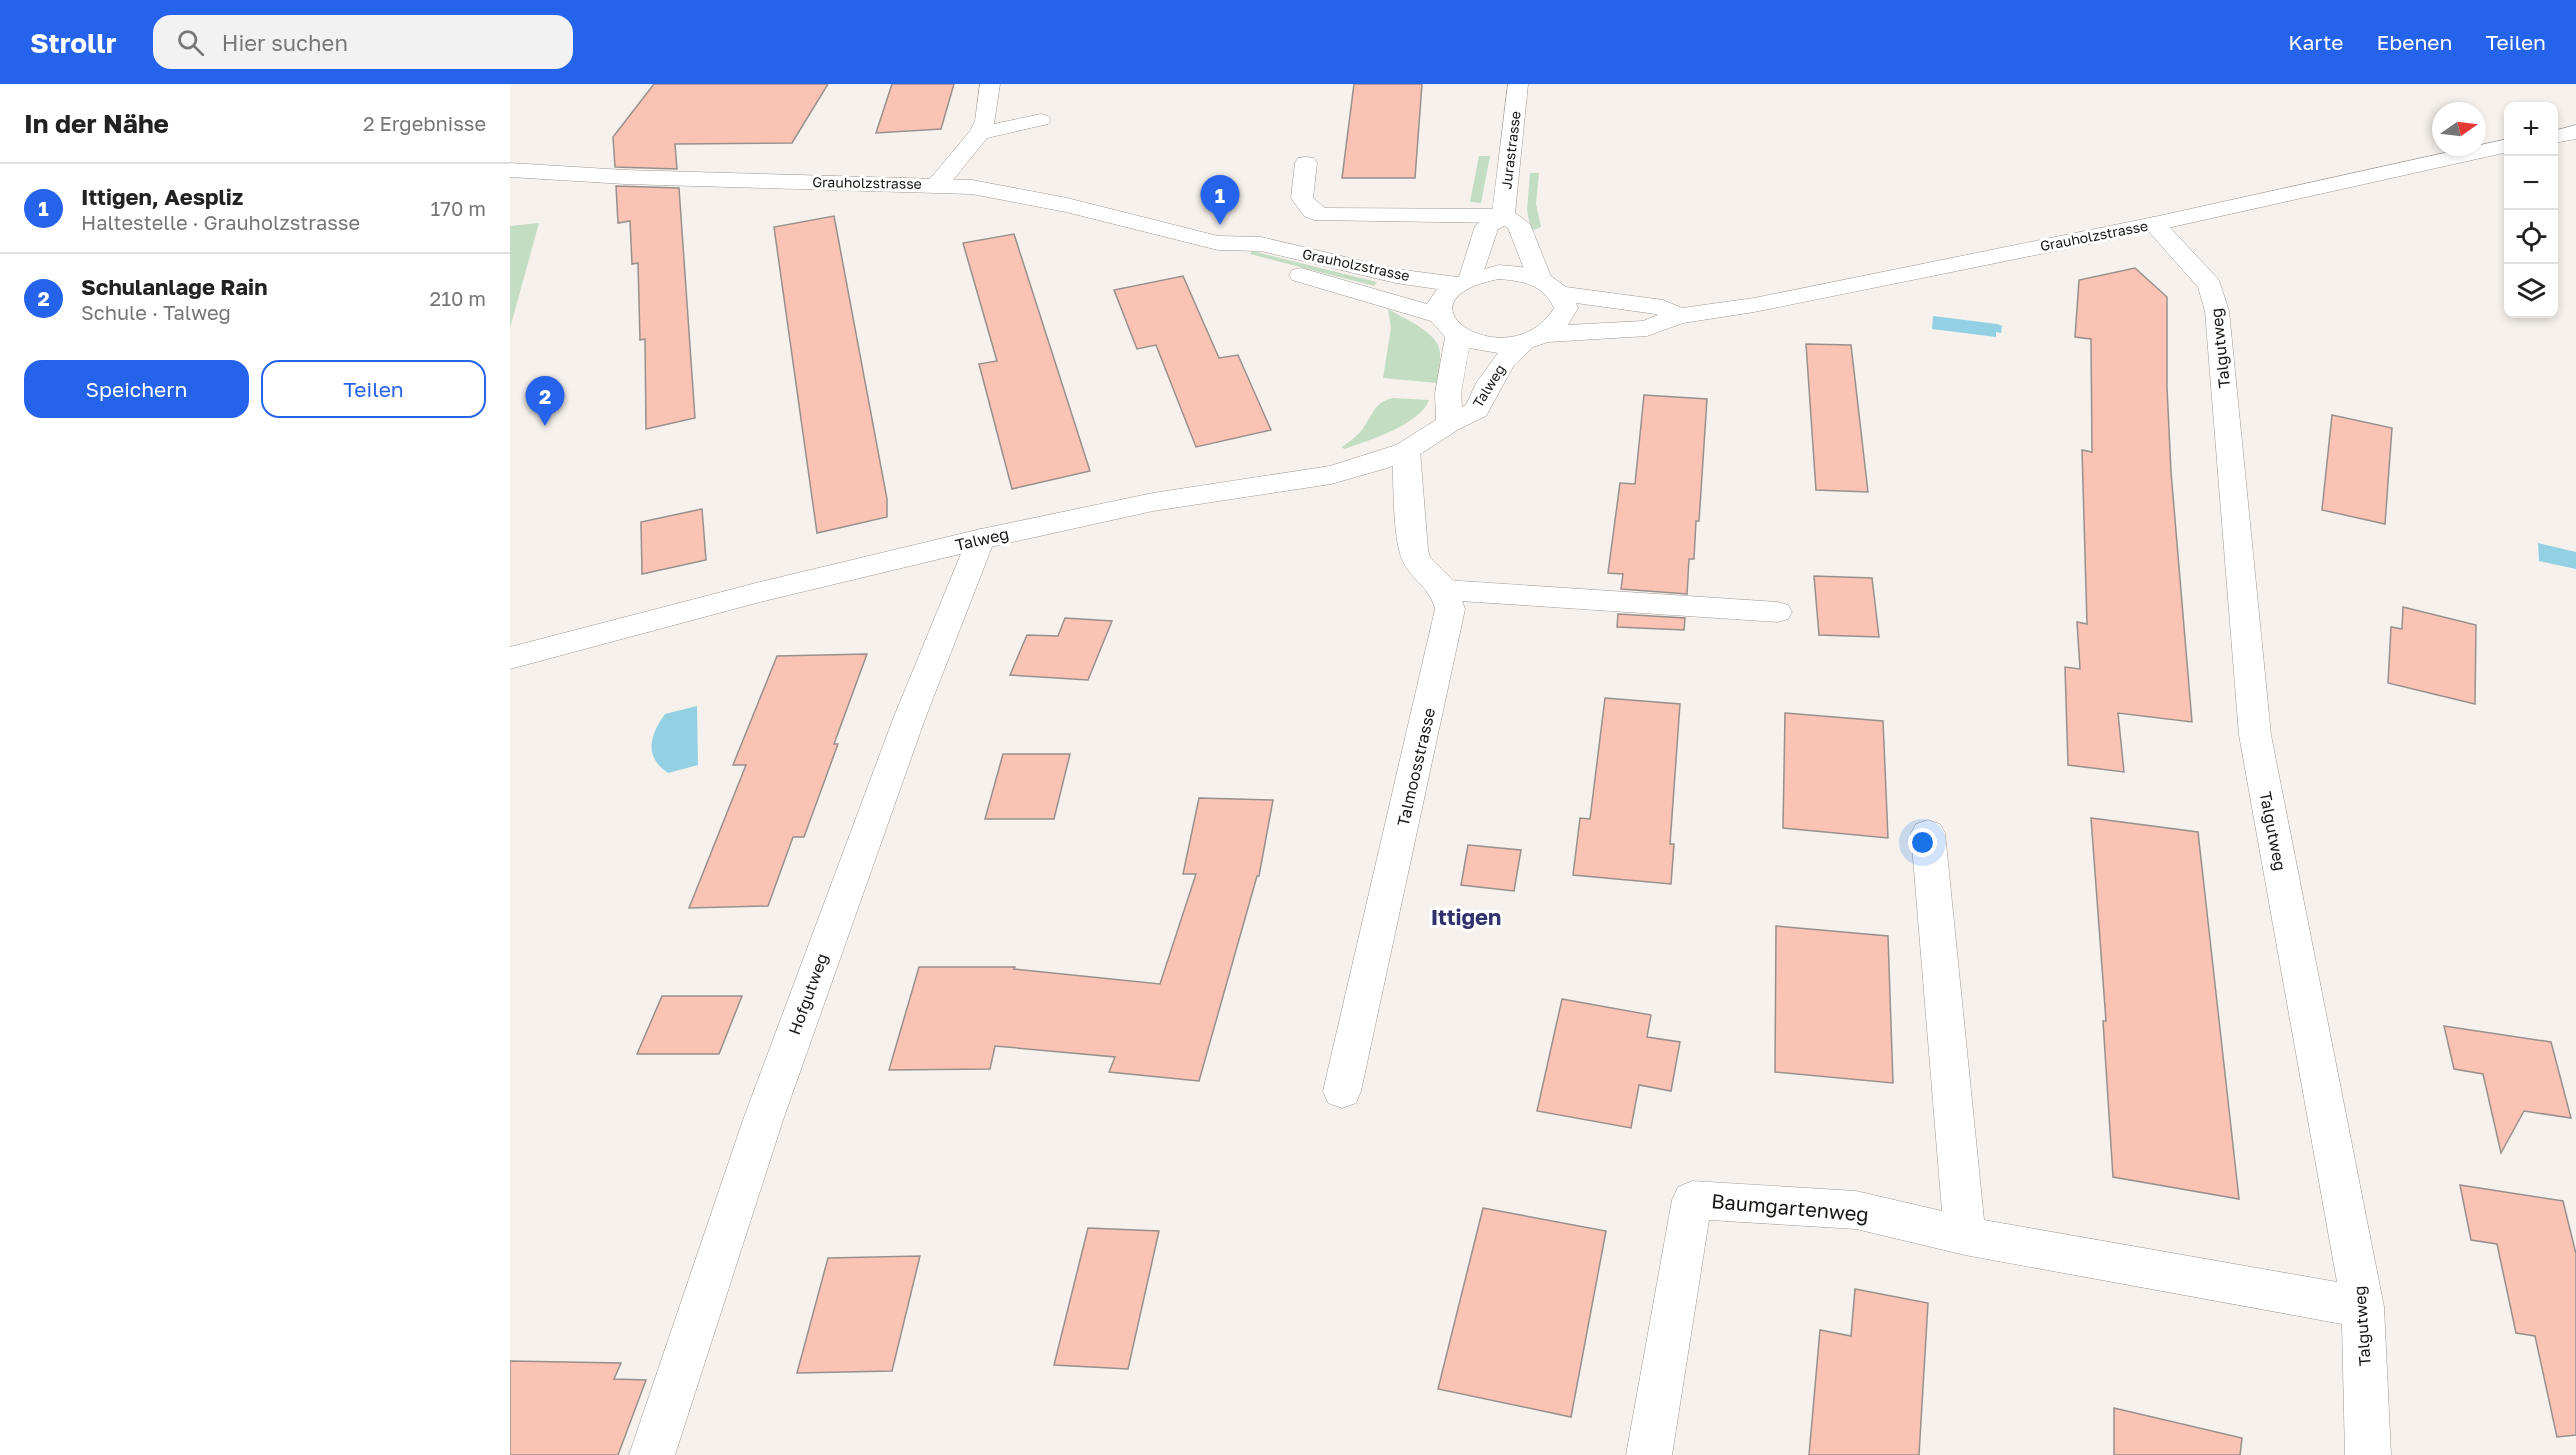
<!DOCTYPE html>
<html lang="de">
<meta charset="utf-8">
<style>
:root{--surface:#fff;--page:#f2f2f2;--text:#222;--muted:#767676;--line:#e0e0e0;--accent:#2563eb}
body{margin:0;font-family:"Golos Text",sans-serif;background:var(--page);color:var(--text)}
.controls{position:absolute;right:18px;top:18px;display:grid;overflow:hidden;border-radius:12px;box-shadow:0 3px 9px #0003}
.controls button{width:54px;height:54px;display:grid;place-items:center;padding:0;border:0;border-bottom:2px solid var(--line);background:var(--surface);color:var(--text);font:30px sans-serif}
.compass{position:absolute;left:1922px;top:18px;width:54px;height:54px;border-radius:50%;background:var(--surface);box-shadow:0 3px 9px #0003;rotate:76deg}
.you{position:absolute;left:1413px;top:759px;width:21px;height:21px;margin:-15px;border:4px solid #fff;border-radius:50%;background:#1a73e8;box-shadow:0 0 0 9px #1a73e833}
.badge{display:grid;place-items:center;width:39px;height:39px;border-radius:50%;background:var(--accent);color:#fff;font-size:20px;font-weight:700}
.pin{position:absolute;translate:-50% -50px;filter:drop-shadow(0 2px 3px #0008)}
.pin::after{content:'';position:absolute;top:32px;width:21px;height:18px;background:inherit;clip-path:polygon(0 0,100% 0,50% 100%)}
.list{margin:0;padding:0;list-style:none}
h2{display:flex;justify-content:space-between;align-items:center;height:78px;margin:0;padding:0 24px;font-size:26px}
h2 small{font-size:20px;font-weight:400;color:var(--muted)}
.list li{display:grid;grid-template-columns:39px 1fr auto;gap:18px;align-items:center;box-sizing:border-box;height:90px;padding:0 24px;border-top:2px solid var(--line)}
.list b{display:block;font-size:22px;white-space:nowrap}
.list p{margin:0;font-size:20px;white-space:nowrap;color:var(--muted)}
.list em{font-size:20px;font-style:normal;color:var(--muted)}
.actions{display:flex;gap:12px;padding:18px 24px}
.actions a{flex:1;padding:14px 0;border:2px solid var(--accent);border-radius:18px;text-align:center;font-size:21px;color:var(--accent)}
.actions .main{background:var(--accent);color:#fff}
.icon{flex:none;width:33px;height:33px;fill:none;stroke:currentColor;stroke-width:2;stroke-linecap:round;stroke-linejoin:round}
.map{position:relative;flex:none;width:2066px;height:1371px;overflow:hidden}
header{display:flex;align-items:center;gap:36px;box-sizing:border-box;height:84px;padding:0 30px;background:var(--accent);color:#fff}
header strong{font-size:28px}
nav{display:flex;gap:33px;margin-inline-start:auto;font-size:21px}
.search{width:420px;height:54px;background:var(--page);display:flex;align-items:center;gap:15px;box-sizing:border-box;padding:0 21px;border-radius:18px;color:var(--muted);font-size:22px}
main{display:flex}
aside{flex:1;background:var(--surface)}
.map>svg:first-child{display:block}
</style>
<header>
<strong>Strollr</strong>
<div class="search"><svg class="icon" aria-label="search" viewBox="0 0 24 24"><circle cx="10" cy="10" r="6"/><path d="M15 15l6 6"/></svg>Hier suchen</div>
<nav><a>Karte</a><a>Ebenen</a><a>Teilen</a></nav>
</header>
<main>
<aside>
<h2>In der Nähe<small>2 Ergebnisse</small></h2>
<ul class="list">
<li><span class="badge">1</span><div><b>Ittigen, Aespliz</b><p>Haltestelle · Grauholzstrasse</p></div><em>170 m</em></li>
<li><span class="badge">2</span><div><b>Schulanlage Rain</b><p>Schule · Talweg</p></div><em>210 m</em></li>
</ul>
<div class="actions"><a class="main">Speichern</a><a>Teilen</a></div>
</aside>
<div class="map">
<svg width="2066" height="1371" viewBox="0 0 2066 1371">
<rect width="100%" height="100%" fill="#f6f1ec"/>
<g fill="#c2ddc2">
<path d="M969 72H980L971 119 960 118Z"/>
<path d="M1020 89H1029L1026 120 1031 143 1021 147 1017 126Z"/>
<path d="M29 139 0 244V142Z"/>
<path d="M742 167 867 198 864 202 740 170Z"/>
<path d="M878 225C893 234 920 245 928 261 933 272 928 288 927 299L873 294 881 244Z"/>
<path d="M883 314 919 316C910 341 857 357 834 365L832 363C840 357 849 351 854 343 864 328 865 318 883 314Z"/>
</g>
<g fill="#94d0e4">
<path d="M1423 232 1487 240 1492 242 1491 249 1486 248V253L1422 245Z"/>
<path d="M2028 459 2066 468V485L2029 477Z"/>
<path d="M187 622 188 681 158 689C133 672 140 651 155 630Z"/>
</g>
<g fill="#fbc3b3" stroke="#97908e" stroke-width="1.5">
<path d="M144 0H318L282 59 165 60 167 85 105 83 103 53Z"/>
<path d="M382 0H444L431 45 366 49Z"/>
<path d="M844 0H912L905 94H832Z"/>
<path d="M106 102 169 104 185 334 136 345 135 255 130 256 128 179 122 180 120 137 108 139Z"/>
<path d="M324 132 377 415V433L307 449 264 143Z"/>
<path d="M504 150 580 387 502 405 469 280 487 277 453 159Z"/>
<path d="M1625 184 1657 213V303L1661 388 1682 638 1608 629 1614 688 1558 681 1555 583 1570 585 1567 538 1577 540 1572 366 1582 368 1581 255 1565 253 1569 196Z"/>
<path d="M673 192 709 274 728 271 761 346 686 363 646 261 627 265 604 206Z"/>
<path d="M1296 260 1341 261 1358 408 1306 406Z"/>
<path d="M1134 311 1197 315 1189 437H1186L1184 475H1179L1177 510 1111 505 1113 490 1098 489 1110 399 1125 400Z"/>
<path d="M1822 331 1882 344 1875 440 1812 426Z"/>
<path d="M192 425 196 476 132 490 131 438Z"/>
<path d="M1304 492 1362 494 1369 553 1309 551Z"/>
<path d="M1893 523 1966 541 1965 620 1878 599 1881 543 1892 545Z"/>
<path d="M1108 530 1175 534 1174 546 1107 543Z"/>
<path d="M555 534 602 537 578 596 500 591 517 551 548 552Z"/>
<path d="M357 570 324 660H328L294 753H283L258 822 179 824 236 681H223L267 572Z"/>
<path d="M1095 614 1170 620 1160 760H1164L1161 800 1063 791 1070 734 1080 735Z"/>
<path d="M1275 629 1373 637 1378 754 1273 744Z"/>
<path d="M493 670H560L544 735H475Z"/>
<path d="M689 714 763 716 749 792H747L689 997 599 988 605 973 485 962 480 985 379 986 409 883H505L504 885 650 900 686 790H673Z"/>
<path d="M1581 734 1688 748 1729 1115 1603 1093 1593 937H1596Z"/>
<path d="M958 761 1011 766 1004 807 951 801Z"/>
<path d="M1266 842 1378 852 1383 999 1265 988Z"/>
<path d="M152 912H232L209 970H127Z"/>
<path d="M1052 915 1141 931 1137 953 1170 958 1161 1007 1129 1001 1121 1044 1027 1027Z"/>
<path d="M1934 942 2041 958 2061 1034 2014 1027 1991 1069 1973 990 1944 985Z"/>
<path d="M1950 1101 2053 1117 2066 1170V1351L2047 1353 2025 1252 2006 1249 1987 1160 1961 1156Z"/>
<path d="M973 1124 1096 1147 1061 1333 928 1305Z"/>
<path d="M578 1144 649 1147 618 1285 544 1281Z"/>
<path d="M410 1172 382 1287 287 1289 318 1174Z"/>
<path d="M1345 1205 1418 1219 1409 1371H1299L1310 1246 1341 1252Z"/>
<path d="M0 1277 111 1279 104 1295 136 1296 108 1371H0Z"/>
<path d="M1604 1324 1732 1354 1730 1371H1604Z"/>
</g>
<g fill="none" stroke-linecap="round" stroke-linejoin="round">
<g stroke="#9d9893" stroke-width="1">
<g id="lane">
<path d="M470 0H490L484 40 531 30 538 32 541 36 538 40 477 54 435 106H419L416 101 419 96 460 47 465 37Z"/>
<path d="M796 73 804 74 807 79 803 114 815 124 993 125 1001 127 1004 132 1001 137 993 139 804 136 794 132 781 114 785 79 788 74Z"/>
<path d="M935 496 1268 518 1278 521 1282 528 1278 535 1268 538 935 516 925 513 921 506 925 499Z"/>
</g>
</g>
<g stroke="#9d9893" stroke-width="1">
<g id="street">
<path d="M998 0H1018L1005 129 1020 140 1042 195 1039 200 1030 202 1021 200 1018 195 998 144 994 142 988 145 970 198 961 200 952 198 949 193 965 142 982 129Z"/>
<path d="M1644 133 1652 135 1709 196 1719 227 1761 651 1874 1223 1881 1371H1835L1832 1240 1455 1171 1346 1145 1199 1136 1162 1371H1116L1162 1116 1168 1103 1182 1097 1346 1107 1432 1127 1401 749 1406 740 1418 736 1430 740 1435 749 1474 1136 1827 1198 1729 651 1695 227 1688 203 1632 140 1636 135Z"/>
<path d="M896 358 906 361 910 367 918 466 920 473 946 499 955 525 851 1007 846 1019 832 1024 818 1019 813 1007 925 525C919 501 900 496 892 475 882 452 884 395 882 367L886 361Z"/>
<path d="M471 445 481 448 485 455 415 635 273 1036 165 1371H119L233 1036 383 635 457 455 461 448Z"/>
</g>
</g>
<g stroke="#9d9893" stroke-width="1">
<g id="secondary">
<path d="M2066 41V55L2044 59V47Z"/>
<path d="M1998 55V68L1644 147 1244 228 1173 239 1137 252 1038 258 1023 263 1004 281 976 332 949 345 906 373 877 384 821 400 643 427 471 465 250 518 0 585V563L250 498 471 445 643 409 820 382 886 361 926 336 925 309 935 253 921 237 782 196 779 191 782 186 791 184 917 220 927 205 886 199 751 167 708 166 556 128 462 110 115 100 0 93V79L115 86 462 96 557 114 708 152 751 153 886 185 947 193 989 181 1011 183 1038 190 1056 203 1153 216 1172 224 1244 214 1644 133ZM989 195C1013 197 1033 200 1044 224 1000 296 875 217 989 195ZM1066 219 1146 230 1148 231 1133 237 1058 241 1068 224ZM959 264 988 269 966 299 956 321 952 323 951 309Z"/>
</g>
</g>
<use href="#lane" fill="#fff" fill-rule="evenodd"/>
<use href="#street" fill="#fff" fill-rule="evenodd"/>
<use href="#secondary" fill="#fff" fill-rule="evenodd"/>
</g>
<g text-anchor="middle" stroke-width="6" stroke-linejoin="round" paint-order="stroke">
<g font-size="14" fill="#171614" stroke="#fff">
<text transform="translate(1001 66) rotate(-83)" y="5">Jurastrasse</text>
<text transform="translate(357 99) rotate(1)" y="5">Grauholzstrasse</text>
<text transform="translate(1584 152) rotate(-11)" y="5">Grauholzstrasse</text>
<text transform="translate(846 181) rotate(12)" y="5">Grauholzstrasse</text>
<text transform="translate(979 302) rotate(-58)" y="5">Talweg</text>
</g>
<g font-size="16" fill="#171614" stroke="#fff">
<text transform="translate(1710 264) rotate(-96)" y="6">Talgutweg</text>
<text transform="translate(472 455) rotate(-13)" y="6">Talweg</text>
<text transform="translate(906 683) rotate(-77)" y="6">Talmoosstrasse</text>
<text transform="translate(1763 747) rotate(79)" y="6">Talgutweg</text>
<text transform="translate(298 910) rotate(-70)" y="6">Hofgutweg</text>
<text transform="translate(1852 1242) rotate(-94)" y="6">Talgutweg</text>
</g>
<g font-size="20" fill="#171614" stroke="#fff">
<text transform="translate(1280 1124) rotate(5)" y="7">Baumgartenweg</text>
</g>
<g font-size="22" font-weight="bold" fill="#31326d" stroke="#fff">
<text x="956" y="841">Ittigen</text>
</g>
</g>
</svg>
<div class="controls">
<button>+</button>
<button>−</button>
<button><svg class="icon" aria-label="locate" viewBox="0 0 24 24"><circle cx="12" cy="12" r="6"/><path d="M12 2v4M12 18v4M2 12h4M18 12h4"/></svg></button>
<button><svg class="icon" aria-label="layers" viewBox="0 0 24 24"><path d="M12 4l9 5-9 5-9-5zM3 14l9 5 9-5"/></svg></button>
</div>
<svg class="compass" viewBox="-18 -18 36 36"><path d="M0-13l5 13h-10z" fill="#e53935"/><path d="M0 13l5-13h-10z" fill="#767676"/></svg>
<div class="you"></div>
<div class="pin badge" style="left:710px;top:141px">1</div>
<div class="pin badge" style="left:35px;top:342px">2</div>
</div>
</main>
